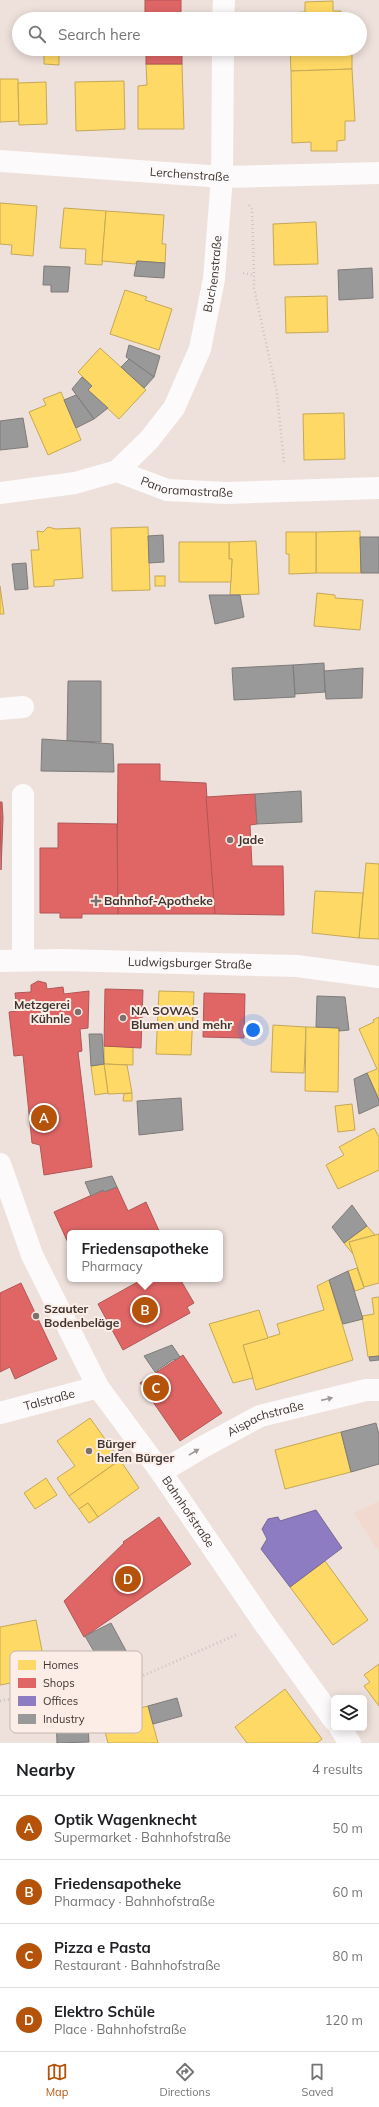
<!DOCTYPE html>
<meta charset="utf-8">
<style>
:root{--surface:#fff;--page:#f6f6f6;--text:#202124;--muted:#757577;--line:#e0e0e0;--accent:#b45309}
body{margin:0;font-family:Mulish,sans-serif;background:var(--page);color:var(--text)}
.controls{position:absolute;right:12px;bottom:12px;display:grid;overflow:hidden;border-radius:6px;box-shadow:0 2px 10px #0003}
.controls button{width:36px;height:36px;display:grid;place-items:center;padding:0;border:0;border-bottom:1px solid var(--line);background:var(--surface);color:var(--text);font:20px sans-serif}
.you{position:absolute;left:253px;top:1030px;width:14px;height:14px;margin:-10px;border:3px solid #fff;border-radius:50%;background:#1a73e8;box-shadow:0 0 0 6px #1a73e833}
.badge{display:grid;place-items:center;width:26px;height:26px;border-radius:50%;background:var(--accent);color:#fff;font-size:13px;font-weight:700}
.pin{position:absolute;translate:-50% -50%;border:2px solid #fff;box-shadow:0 1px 4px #0006}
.popup{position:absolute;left:67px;top:1230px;width:156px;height:52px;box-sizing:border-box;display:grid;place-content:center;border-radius:6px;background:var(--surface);filter:drop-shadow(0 1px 3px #0005);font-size:13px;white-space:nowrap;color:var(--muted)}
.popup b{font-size:15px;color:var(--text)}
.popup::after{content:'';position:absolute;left:50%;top:100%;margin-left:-8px;border:8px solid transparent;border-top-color:var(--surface)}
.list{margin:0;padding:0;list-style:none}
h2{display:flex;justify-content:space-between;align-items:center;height:52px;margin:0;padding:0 16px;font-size:17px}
h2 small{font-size:13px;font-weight:400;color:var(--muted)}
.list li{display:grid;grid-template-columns:26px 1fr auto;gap:12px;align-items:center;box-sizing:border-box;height:64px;padding:0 16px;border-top:1px solid var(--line)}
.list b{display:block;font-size:15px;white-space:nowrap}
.list p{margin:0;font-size:13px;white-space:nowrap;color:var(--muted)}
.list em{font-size:13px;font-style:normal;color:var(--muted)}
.icon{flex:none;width:22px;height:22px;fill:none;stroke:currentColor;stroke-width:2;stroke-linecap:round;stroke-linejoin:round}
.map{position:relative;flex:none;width:379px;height:1743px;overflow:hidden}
.search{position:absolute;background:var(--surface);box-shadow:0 2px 10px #0003;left:12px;right:12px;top:12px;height:44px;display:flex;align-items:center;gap:10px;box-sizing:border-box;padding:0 14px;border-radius:22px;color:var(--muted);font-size:15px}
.sheet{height:308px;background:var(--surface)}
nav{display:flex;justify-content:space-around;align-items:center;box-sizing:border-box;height:56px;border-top:1px solid var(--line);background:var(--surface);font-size:11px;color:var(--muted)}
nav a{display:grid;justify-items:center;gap:2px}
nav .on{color:var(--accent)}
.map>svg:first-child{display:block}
</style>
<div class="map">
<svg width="379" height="1743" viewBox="0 0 379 1743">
<rect width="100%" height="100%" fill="#eee0db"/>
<path fill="#f2d9d0" d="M379 1501V1553L354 1513Z"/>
<g fill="#ffd966" stroke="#c5a856">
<path d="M333 1V11H341V19H289V13L305 12V2Z"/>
<path d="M44 49H59V65L44 64Z"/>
<path d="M290 49H352V69L291 71Z"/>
<path d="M146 64H182L184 129H138V86L147 85Z"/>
<path d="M352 69 355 121H345V140L337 141V151H311V142L292 143 291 71Z"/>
<path d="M0 79H18L19 121 0 122Z"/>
<path d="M124 81 125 129 76 131 75 82Z"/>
<path d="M46 82 47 124 19 125 18 83Z"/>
<path d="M0 203 37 206 33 256 11 254 12 245 0 244Z"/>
<path d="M64 208 106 211 102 265 85 264 86 249 60 248Z"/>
<path d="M106 211 164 215 162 244H166L165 263 137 261 135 264 102 261Z"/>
<path d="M316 222 318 264 274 265 273 224Z"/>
<path d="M125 290 147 297 145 300 172 309 159 350 110 334Z"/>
<path d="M327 296 328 332 286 333 285 297Z"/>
<path d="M100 348 146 390 119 419 88 390 92 386 78 372Z"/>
<path d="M61 392 81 440 48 455 29 412 46 405 43 399Z"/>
<path d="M344 413 345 459 304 460 303 414Z"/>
<path d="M48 527 56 529 80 528 83 578 54 580V586L34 587 31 550H39L37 531 43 532Z"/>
<path d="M148 527 150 590 112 591 111 528Z"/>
<path d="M360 531 361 573H316V532Z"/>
<path d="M286 532H316V573L289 574V554H286Z"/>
<path d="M256 541 259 594 230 595 232 559H229V542Z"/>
<path d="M179 542H229V559H232L231 582H179Z"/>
<rect x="155" y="576" width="10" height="10"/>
<path d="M0 586 4 614H0Z"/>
<path d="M317 593 335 595V598L363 600 360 630 314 626Z"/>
<path d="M366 863 379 864V939L359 938Z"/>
<path d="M315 891 363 893 359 938 312 933Z"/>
<path d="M159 991 194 992 191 1055 156 1054Z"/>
<path d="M379 1017V1100L367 1073 377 1069 359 1029 374 1022 373 1020Z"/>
<path d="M273 1025 306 1027 304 1073 271 1072Z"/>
<path d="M306 1027 339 1028 338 1092 305 1091Z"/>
<path d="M104 1046 133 1047V1065L104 1064Z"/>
<path d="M104 1064 127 1065 132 1093 108 1094Z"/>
<path d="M104 1064 108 1093 95 1095 91 1066Z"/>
<path d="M132 1093V1101H123L124 1094Z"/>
<path d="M352 1104 355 1130 338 1132 335 1106Z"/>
<path d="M374 1128 379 1137V1170L338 1189 326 1165 344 1155 339 1147Z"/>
<path d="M367 1226 375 1235 349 1242 353 1254 344 1243Z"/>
<path d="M379 1234V1283L364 1287 349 1242Z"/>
<path d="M357 1268 364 1288 355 1291 348 1271Z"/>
<path d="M329 1280 353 1360 256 1390 243 1345 280 1334 277 1324 324 1310 317 1286Z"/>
<path d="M379 1297V1356L368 1357 362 1316 374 1314 372 1298Z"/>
<path d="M259 1310 268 1338 243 1345 253 1378 233 1383 209 1324Z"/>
<path d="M90 1418 120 1460 69 1496 57 1478 75 1466 57 1441Z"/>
<path d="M341 1432 351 1472 285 1489 275 1450Z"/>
<path d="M120 1460 139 1488 98 1517 88 1503 79 1509 69 1496Z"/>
<path d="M46 1478 57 1495 35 1509 24 1493Z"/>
<path d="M88 1503 98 1517 89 1523 79 1509Z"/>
<path d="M325 1561 368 1620 333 1645 290 1587Z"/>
<path d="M36 1620 47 1676 0 1685V1627Z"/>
<path d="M379 1664V1706L364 1686 370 1682 364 1675Z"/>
<path d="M285 1689 322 1739 317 1743H247L235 1727Z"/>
<path d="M148 1706 158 1743H108L100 1713 125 1712Z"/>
</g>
<g fill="#e06666" stroke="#b05756">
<rect x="145" y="0" width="36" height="19"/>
<rect x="146" y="49" width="36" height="15"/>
<path d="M118 764H160V781L206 783 215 914H118L117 876Z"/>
<path d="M255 794 257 824 250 825 252 866H283L284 915 215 914 206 797Z"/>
<path d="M0 802H2L3 818 1 870Z"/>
<path d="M58 823 117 824 118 914H82V918H60V913H40V848H58Z"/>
<path d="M38 981 46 983 47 989 63 987 64 994 89 991 88 1028 80 1029 82 1051 78 1052 92 1167 44 1175 40 1145 32 1143 23 1055 14 1056 9 1012 17 1011 15 993 31 992V985Z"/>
<path d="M105 989 143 990 141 1048 104 1046Z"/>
<path d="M204 993 245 994 244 1038 203 1037Z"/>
<path d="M117 1187 128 1211 146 1202 160 1233H70V1247L54 1212 103 1190 104 1192Z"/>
<path d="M143 1279H180L194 1303 187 1307 190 1313 123 1350 98 1304Z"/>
<path d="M21 1283 57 1359 15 1379 10 1367 0 1372V1293Z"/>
<path d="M183 1355 222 1413 180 1441 140 1383Z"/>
<path d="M159 1517 191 1564 84 1637 64 1601 124 1543 123 1542Z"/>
</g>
<path fill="#8e7cc3" stroke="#766797" d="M316 1510 342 1548 290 1587 261 1549 267 1539 262 1529 268 1519 278 1517 280 1521Z"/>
<g fill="#999" stroke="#7e7b7a">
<path d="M137 261 165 263 164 278 134 276Z"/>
<path d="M44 266 70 267 68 292H51V285H43Z"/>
<path d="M372 268 373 298 339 300 338 270Z"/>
<path d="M129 345 160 356 154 377 126 357Z"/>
<path d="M129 359 154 377 144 388 121 367Z"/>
<path d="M82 377 92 386 88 390 108 408 94 419 72 389Z"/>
<path d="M76 395 94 419 76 428 64 400Z"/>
<path d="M23 418 28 447 0 450V421Z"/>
<path d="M163 535 164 562 149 563 148 536Z"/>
<path d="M360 537H379V573H361Z"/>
<path d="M26 563 28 589 15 590 12 564Z"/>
<path d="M209 595H240L244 617 215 624Z"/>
<path d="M324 663 325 692 295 694 293 665Z"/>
<path d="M293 665 295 697 234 700 232 668Z"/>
<path d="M363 668 362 698 326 699 324 671Z"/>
<path d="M68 681H101V742L67 741Z"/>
<path d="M42 739 113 744 114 772 41 771Z"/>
<path d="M301 791 302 822 257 824 255 794Z"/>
<path d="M317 996 345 997 349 1030 339 1031V1028L316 1027Z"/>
<path d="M89 1034H102L104 1064 91 1066Z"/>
<path d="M367 1073 379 1100V1105L359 1114 354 1079Z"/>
<path d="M181 1098 183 1130 139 1135 137 1101Z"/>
<path d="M112 1176 117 1187 104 1192 103 1190 91 1196 85 1182Z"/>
<path d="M352 1205 367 1226 344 1243 332 1227Z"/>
<path d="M348 1271 363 1319 343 1324 329 1280Z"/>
<path d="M172 1345 180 1357 175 1360 174 1359 155 1372 144 1356Z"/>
<path d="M379 1356V1360L370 1361 369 1357Z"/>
<path d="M376 1423 379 1435V1464L351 1472 341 1432Z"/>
<path d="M111 1623 131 1660 107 1674 85 1636Z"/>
<path d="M97 1683 99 1712 56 1715 54 1686Z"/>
<path d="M177 1698 182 1716 153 1724 148 1706Z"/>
<path d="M87 1713 89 1742 57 1743 56 1715Z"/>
</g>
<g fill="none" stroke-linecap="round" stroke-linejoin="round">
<g stroke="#c9c4c2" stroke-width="2.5" stroke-dasharray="1 3" stroke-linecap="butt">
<path d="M249 205 252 209 254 275"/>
<path d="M243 273 254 275V288L277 393 284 463"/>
<path d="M0 1701 52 1691V1674L96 1671 108 1691 238 1634"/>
</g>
<g stroke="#fcfafa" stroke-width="22">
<path d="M223 19 224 0"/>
<path id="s1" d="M0 161 222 177 379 173"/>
<path id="s2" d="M117 471 149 440 174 408 200 349 214 279 222 177 223 49"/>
<path id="s3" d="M0 493 75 483 117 471 167 490 227 493 379 488"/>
<path d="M0 709 23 707"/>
<path d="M23 959V795"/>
<path id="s4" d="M0 961 61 960 297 966 379 977"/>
<path id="s5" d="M0 1164 32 1255 98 1387 161 1472 264 1623 334 1720"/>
<path id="s6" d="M0 1413 98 1387"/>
<path id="s7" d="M161 1472 201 1448 260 1416 366 1390H379"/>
<path d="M340 1728 350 1743"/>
</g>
</g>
<defs><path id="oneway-solid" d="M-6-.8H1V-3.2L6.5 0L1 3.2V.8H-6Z"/></defs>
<g fill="#9e9896">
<use href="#oneway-solid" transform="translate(327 1399) rotate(-13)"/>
<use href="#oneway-solid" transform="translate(194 1452) rotate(-31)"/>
</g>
<g fill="#7c716c" stroke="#fcede6" stroke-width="1.5">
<circle cx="230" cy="840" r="4"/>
<path d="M94 895h4v4h4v4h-4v4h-4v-4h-4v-4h4z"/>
<circle cx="78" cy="1012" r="4"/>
<circle cx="123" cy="1018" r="4"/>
<circle cx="36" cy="1316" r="4"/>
<circle cx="89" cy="1451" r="4"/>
</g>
<g text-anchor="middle" stroke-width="4" stroke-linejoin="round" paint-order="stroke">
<g font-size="12" fill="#3f3531" stroke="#fcede6">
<text dy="4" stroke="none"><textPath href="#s1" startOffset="190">Lerchenstraße</textPath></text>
<text dy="4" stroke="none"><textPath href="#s2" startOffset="226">Buchenstraße</textPath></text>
<text dy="4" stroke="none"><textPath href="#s3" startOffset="192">Panoramastraße</textPath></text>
<text dy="4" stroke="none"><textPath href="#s4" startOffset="190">Ludwigsburger Straße</textPath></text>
<text dy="4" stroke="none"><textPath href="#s6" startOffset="51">Talstraße</textPath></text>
<text dy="4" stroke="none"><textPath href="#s7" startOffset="118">Aispachstraße</textPath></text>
<text dy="4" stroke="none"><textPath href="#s5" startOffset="398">Bahnhofstraße</textPath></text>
</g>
<g font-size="12" font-weight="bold" fill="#3f3531" stroke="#fcede6" text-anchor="start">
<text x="238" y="844">Jade</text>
<text x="104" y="905">Bahnhof-Apotheke</text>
<text x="70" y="1009" text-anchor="end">Metzgerei<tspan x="70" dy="14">Kühnle</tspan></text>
<text x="131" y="1015">NA SOWAS<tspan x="131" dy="14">Blumen und mehr</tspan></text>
<text x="44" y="1313">Szauter<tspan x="44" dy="14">Bodenbeläge</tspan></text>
<text x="97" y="1448">Bürger<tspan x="97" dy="14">helfen Bürger</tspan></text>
</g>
</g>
<rect x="10" y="1651" width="132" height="82" rx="6" fill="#fcede6" stroke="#c3b6b0" stroke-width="1"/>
<rect x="18" y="1660" width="18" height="10" fill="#ffd966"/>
<rect x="18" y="1678" width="18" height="10" fill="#e06666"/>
<rect x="18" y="1696" width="18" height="10" fill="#8e7cc3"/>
<rect x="18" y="1714" width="18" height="10" fill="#999"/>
<g font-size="11" fill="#3f3531">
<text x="43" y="1669">Homes</text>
<text x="43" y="1687">Shops</text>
<text x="43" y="1705">Offices</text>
<text x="43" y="1723">Industry</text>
</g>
</svg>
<div class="controls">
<button><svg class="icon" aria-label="layers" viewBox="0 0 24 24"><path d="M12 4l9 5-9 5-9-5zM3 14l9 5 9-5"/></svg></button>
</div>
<div class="you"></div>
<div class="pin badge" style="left:44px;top:1118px">A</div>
<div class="pin badge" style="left:145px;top:1310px">B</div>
<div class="popup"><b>Friedensapotheke</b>Pharmacy</div>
<div class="pin badge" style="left:156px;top:1388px">C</div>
<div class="pin badge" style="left:128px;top:1579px">D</div>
<div class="search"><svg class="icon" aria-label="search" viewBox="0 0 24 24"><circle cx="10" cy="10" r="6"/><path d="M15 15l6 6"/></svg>Search here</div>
</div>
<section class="sheet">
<h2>Nearby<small>4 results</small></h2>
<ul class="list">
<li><span class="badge">A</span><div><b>Optik Wagenknecht</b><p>Supermarket · Bahnhofstraße</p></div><em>50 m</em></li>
<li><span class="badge">B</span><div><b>Friedensapotheke</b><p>Pharmacy · Bahnhofstraße</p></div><em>60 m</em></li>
<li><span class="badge">C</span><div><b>Pizza e Pasta</b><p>Restaurant · Bahnhofstraße</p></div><em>80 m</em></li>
<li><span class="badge">D</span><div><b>Elektro Schüle</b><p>Place · Bahnhofstraße</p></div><em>120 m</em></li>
</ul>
</section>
<nav>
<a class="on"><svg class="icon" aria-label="map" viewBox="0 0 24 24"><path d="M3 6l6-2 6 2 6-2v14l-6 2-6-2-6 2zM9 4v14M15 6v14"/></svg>Map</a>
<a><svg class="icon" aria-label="directions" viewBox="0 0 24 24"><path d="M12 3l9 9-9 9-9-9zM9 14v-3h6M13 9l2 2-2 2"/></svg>Directions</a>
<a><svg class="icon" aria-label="saved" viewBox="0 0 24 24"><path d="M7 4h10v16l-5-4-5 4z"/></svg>Saved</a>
</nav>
